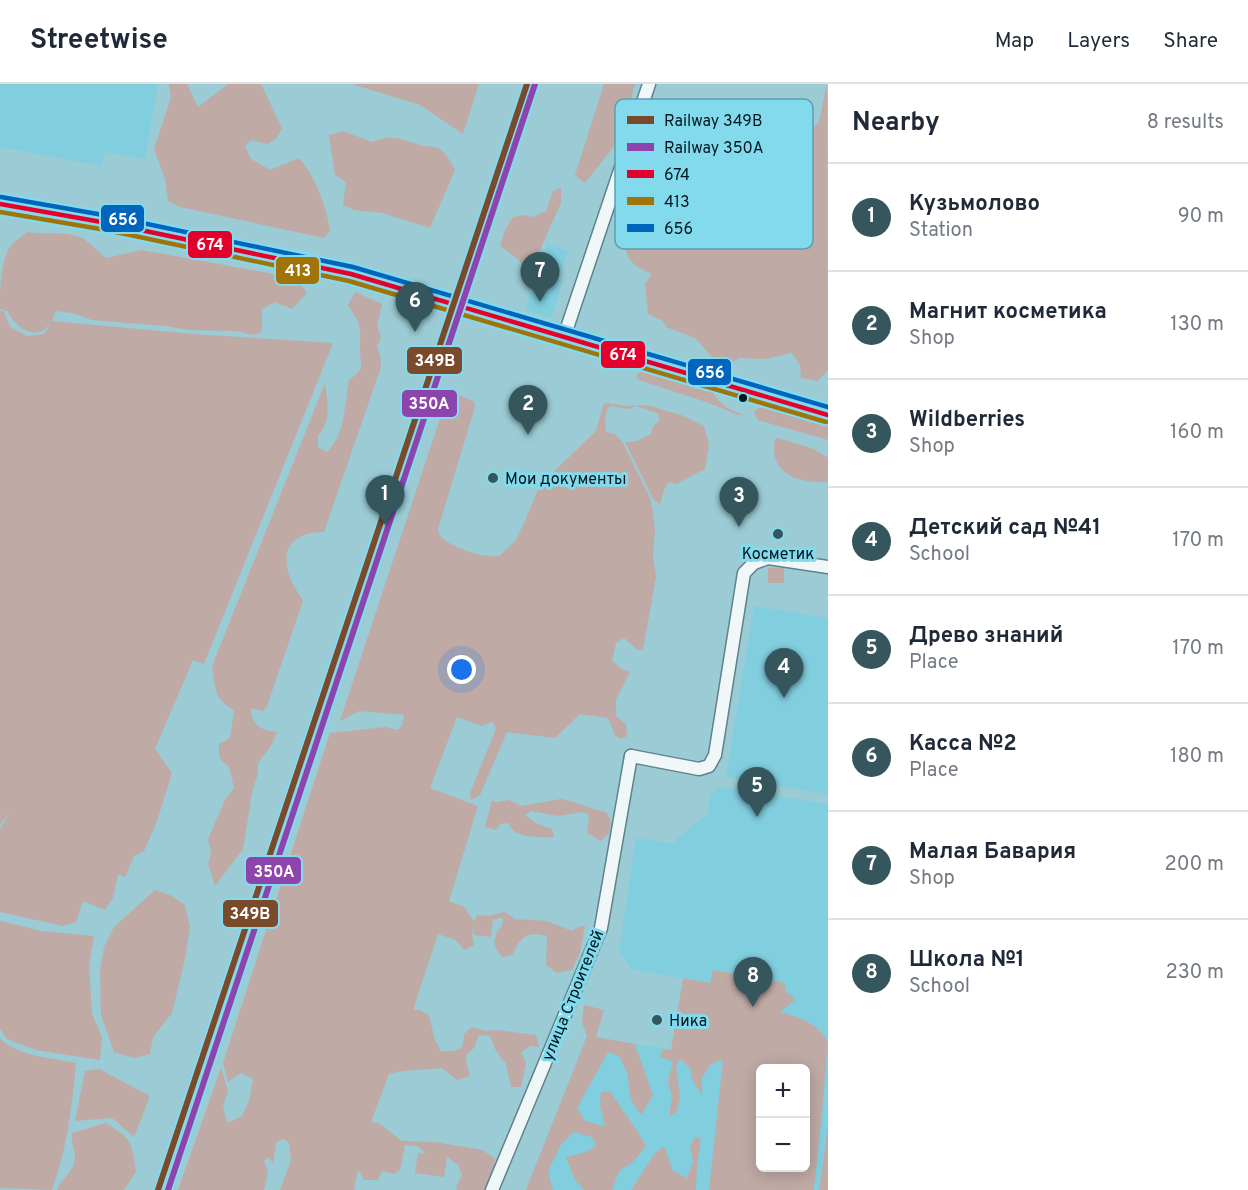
<!DOCTYPE html>
<meta charset="utf-8">
<style>
:root{--surface:#fff;--page:#f6f6f7;--text:#1f2937;--muted:#747a83;--line:#e0e1e3;--accent:#36565d}
body{margin:0;font-family:Overpass,sans-serif;background:var(--page);color:var(--text)}
.controls{position:absolute;right:18px;bottom:18px;display:grid;overflow:hidden;border-radius:9px;box-shadow:0 3px 15px #0003}
.controls button{width:54px;height:54px;display:grid;place-items:center;padding:0;border:0;border-bottom:2px solid var(--line);background:var(--surface);color:var(--text);font:30px sans-serif}
.you{position:absolute;left:462px;top:586px;width:21px;height:21px;margin:-15px;border:4px solid #fff;border-radius:50%;background:#1a73e8;box-shadow:0 0 0 9px #1a73e833}
.badge{display:grid;place-items:center;width:39px;height:39px;border-radius:50%;background:var(--accent);color:#fff;font-size:20px;font-weight:700}
.pin{position:absolute;translate:-50% -50px;filter:drop-shadow(0 2px 3px #0008)}
.pin::after{content:'';position:absolute;top:32px;width:21px;height:18px;background:inherit;clip-path:polygon(0 0,100% 0,50% 100%)}
.list{margin:0;padding:0;list-style:none}
h2{display:flex;justify-content:space-between;align-items:center;height:78px;margin:0;padding:0 24px;font-size:26px}
h2 small{font-size:20px;font-weight:400;color:var(--muted)}
.list li{display:grid;grid-template-columns:39px 1fr auto;gap:18px;align-items:center;box-sizing:border-box;height:108px;padding:0 24px;border-top:2px solid var(--line)}
.list b{display:block;font-size:22px;white-space:nowrap}
.list p{margin:0;font-size:20px;white-space:nowrap;color:var(--muted)}
.list em{font-size:20px;font-style:normal;color:var(--muted)}
.map{position:relative;flex:none;width:828px;height:1106px;overflow:hidden}
header{display:flex;align-items:center;gap:36px;box-sizing:border-box;height:84px;padding:0 30px;background:var(--surface);border-bottom:2px solid var(--line)}
header strong{font-size:28px}
nav{display:flex;gap:33px;margin-inline-start:auto;font-size:21px}
main{display:flex}
aside{flex:1;background:var(--surface)}
.map>svg:first-child{display:block}
</style>
<header>
<strong>Streetwise</strong>
<nav><a>Map</a><a>Layers</a><a>Share</a></nav>
</header>
<main>
<div class="map">
<svg width="828" height="1106" viewBox="0 0 828 1106">
<rect width="100%" height="100%" fill="#9bcbd5"/>
<g fill="#81cede" fill-rule="evenodd">
<path d="M0 0H158L145 75 104 68 102 82 0 63Z"/>
<path d="M547 160 568 167 558 195 563 198 551 234 525 226Z"/>
<path d="M754 522 828 534V710L726 693Z"/>
<path d="M719 703 828 720V1042L819 1106H526L587 952 671 966 683 894 631 885 619 868 636 754 676 760 677 754 708 730 710 710ZM760 984H806V1084H760Z"/>
</g>
<g fill="#bfaaa5" fill-rule="evenodd">
<path d="M169 0H187L198 23 228 0H261L282 44 276 55 267 60 251 56 245 62 251 75 270 86 299 74C315 92 327 123 330 147L324 154 180 123 168 117 165 95 154 65 171 13Z"/>
<path d="M352 0H479L463 50 420 21Z"/>
<path d="M604 0H635L619 56 585 99 575 91Z"/>
<path d="M827 0 828 286 818 297 801 294 800 281 792 269 766 275 740 274 731 279 714 275 695 254 666 243 663 237 648 230 645 200 652 190C647 187 640 185 635 181 611 160 631 114 639 89L712 87 789 69 819 38Z"/>
<path d="M343 47 372 58C393 49 402 56 423 62 430 63 435 61 441 66 447 70 451 79 455 86L430 144 382 129 354 126 343 121 346 98 335 91 329 51Z"/>
<path d="M561 104V119L532 184 524 183 518 175 500 162 505 146 513 133 523 131 533 133 546 127 553 107Z"/>
<path d="M27 148C44 151 68 146 84 155 91 160 99 168 106 174L142 166 296 194 307 209 292 225 275 218 262 225V248L251 251 238 247 188 246 166 242 92 236 72 229 56 227 52 237 193 250 333 259 204 580 193 576 155 665 172 689 157 737 144 767 134 772 125 793 118 790 113 814 105 826 83 817 76 838 63 842 0 828V745L11 726 0 741V227H4L10 243 27 252 44 250 51 239C48 241 47 244 44 246 28 255 14 239 7 227L0 225C0 205 0 182 9 164 13 158 21 153 27 148Z"/>
<path d="M355 208 382 220 377 241 381 254 377 262 380 271 381 283 324 448C299 448 281 459 288 487 290 497 298 508 303 517L267 622 263 627 251 624C251 642 262 647 277 648L271 662 258 679V689L252 709 243 765 215 802 208 780 211 769 208 755 226 714 234 704 229 683 219 674V660L230 654 234 626C214 616 215 603 212 582L325 299C327 317 332 337 318 352V363L327 368C346 350 344 321 349 296 368 282 359 281 360 263 361 241 360 240 348 221Z"/>
<path d="M643 287 712 306C717 319 730 327 744 331H738L709 319 639 296 636 293 638 289Z"/>
<path d="M455 309 474 318 475 323 438 445 440 452C452 464 482 474 499 472L515 457 525 437 540 401 596 347 604 319 629 322 647 321 681 331 704 342 709 360 705 385 676 400 669 398 664 406 660 421 652 413 625 358 637 357 651 350 653 343 660 335 657 329 636 322 628 325 610 322C604 328 605 340 606 348L615 350 623 359 650 414 653 428 655 446 653 472 656 493 643 566H638L624 554 616 559 612 577 622 585 630 588 616 615V632L626 640 627 652 620 655 615 651 608 634 580 630 555 654 507 648 480 711 471 716 470 709 496 645 493 638 481 642 457 633 430 704 478 722 449 817 464 823 474 837 477 831 488 832 505 828 515 835 547 837 572 847 578 843 585 842 580 868 572 886 557 889 546 881 547 852C527 847 521 852 512 871L502 873 494 861 497 847 502 842 503 833 493 836 491 853 474 851 475 841 472 850 474 861 464 866 456 856 438 850 413 926H420L429 932 435 956 441 967C456 968 465 968 464 950L472 943 485 947 495 946 536 951 539 963 531 962 521 968 526 979 521 1003H511L506 980 496 967 490 952 479 951 474 964 467 970 466 978 470 992 457 996 442 984C424 986 406 985 389 990L371 1038 379 1039 402 1057 435 1058 482 1066 495 1074 494 1084 485 1106H457L456 1103 462 1091 458 1081 447 1073 444 1093 415 1089 418 1069 426 1070 418 1062 405 1061 400 1086 394 1090 382 1087 378 1096H364L358 1085 354 1106H280L291 1076 289 1059 283 1055 276 1059 273 1079 268 1073 264 1077 268 1088 264 1106H178L221 984 228 1007 223 1022 227 1039 242 1032 249 1017 253 995 241 989 228 998 223 979 330 649 386 643 398 646 402 641 404 631 359 627 340 637 448 310Z"/>
<path d="M759 324H766L828 340V356L758 336 755 332 754 327Z"/>
<path d="M778 354 814 365 828 374V398C799 399 768 391 775 355Z"/>
<rect x="768" y="484" width="16" height="15"/>
<path d="M561 715C577 718 590 725 606 728L611 737 609 749 601 757 587 749 589 731 582 728 558 732 531 727 525 731 536 739 552 745 554 753C545 754 520 753 514 747 511 745 510 741 508 739L500 740 496 746 485 743 492 716 496 718 509 716 521 722Z"/>
<path d="M155 806 170 811 185 821 190 843 185 875 172 929 153 953 150 970 134 974 114 968 101 931 100 886 104 863 114 843Z"/>
<path d="M0 837 42 847 94 852 89 880 92 930 102 953 100 976 36 966 7 955 0 945Z"/>
<path d="M713 886 785 899V907L796 915 780 928C797 932 819 940 827 957 828 977 817 1079 814 1106H709L723 976 712 979 702 993V1012L692 995 690 984 680 975 676 982 680 1013 677 1027 669 1033 672 1012 668 998 673 977 660 973 663 965 671 966 683 894 710 899ZM806 984V1084H760V984Z"/>
<path d="M584 921 604 926 596 953 635 960 653 1011 641 1031 631 1016 627 988 619 972 608 968 577 1024 585 1037 605 1042 600 1021 601 1008H611C622 1027 636 1043 646 1062L633 1078 619 1087 612 1106H584L575 1096 566 1073 586 1068 596 1062 592 1053 574 1048 560 1062 548 1088 553 1106H526L587 952 582 938Z"/>
<path d="M0 954C13 971 55 975 76 979 72 1023 67 1065 52 1106L0 1104Z"/>
<path d="M99 985 150 1012 134 1053 112 1034 75 1037 85 987Z"/>
<path d="M106 1039C132 1055 132 1058 136 1088L124 1106H57C61 1095 75 1087 75 1073 75 1065 71 1060 72 1049Z"/>
<path d="M828 1042V1106H819Z"/>
<path d="M695 1053 701 1055 697 1081 696 1106H631L655 1069 664 1062 673 1087 687 1094 693 1078 690 1062Z"/>
</g>
<g fill="none" stroke-linecap="round" stroke-linejoin="round">
<g stroke="#5f828a" stroke-width="15">
<g id="street">
<path d="M564 253 649 0"/>
<path d="M631 672 699 685 709 682 715 671 744 489 754 479 768 474 828 483"/>
<path d="M492 1106 601 844 631 672"/>
</g>
</g>
<g stroke="#5f828a" stroke-width="20">
<path id="secondary" d="M0 120 107 139 351 190 828 331"/>
</g>
<use href="#street" stroke="#f0f7f9" stroke-width="12"/>
<use href="#secondary" stroke="#dfeae9" stroke-width="16"/>
<g stroke="#83daed" stroke-width="9">
<path id="bus-1" d="M0 120 107 139 351 190 828 331"/>
</g>
<g stroke="#83daed" stroke-width="9">
<path id="bus-2" d="M0 128 106 146 349 197 826 338"/>
</g>
<g stroke="#83daed" stroke-width="9">
<path id="bus-3" d="M1 113 109 132 353 183 828 323"/>
</g>
<use href="#bus-1" stroke="#e4002b" stroke-width="4.5"/>
<use href="#bus-2" stroke="#a1740a" stroke-width="4.5"/>
<use href="#bus-3" stroke="#0065bd" stroke-width="4.5"/>
<g stroke="#83daed" stroke-width="10">
<path id="rail-1" d="M158 1106 527 0"/>
</g>
<g stroke="#83daed" stroke-width="10">
<path id="rail-2" d="M168 1106 535 0"/>
</g>
<use href="#rail-1" stroke="#7a4b2a" stroke-width="6"/>
<use href="#rail-2" stroke="#8e44ad" stroke-width="6"/>
</g>
<circle fill="#00171d" stroke="#83daed" stroke-width="2" cx="743" cy="314" r="5"/>
<g fill="#36565d" stroke="#83daed" stroke-width="2">
<circle cx="493" cy="394" r="6"/>
<circle cx="778" cy="450" r="6"/>
<circle cx="657" cy="936" r="6"/>
</g>
<g text-anchor="middle" stroke-width="6" stroke-linejoin="round" paint-order="stroke">
<g font-size="16" fill="#00171d" stroke="#83daed" text-anchor="start">
<text x="505" y="400">Мои документы</text>
<text x="778" y="475" text-anchor="middle">Косметик</text>
<text x="669" y="942">Ника</text>
</g>
<g font-size="16" fill="#00171d" stroke="#83daed">
<text transform="translate(572 911) rotate(-68)" y="6">улица Строителей</text>
</g>
</g>
<rect x="615" y="15" width="198" height="150" rx="9" fill="#83daed" stroke="#5ca0af" stroke-width="1.5"/>
<rect x="627" y="32" width="27" height="8" fill="#7a4b2a"/>
<rect x="627" y="59" width="27" height="8" fill="#8e44ad"/>
<rect x="627" y="86" width="27" height="8" fill="#e4002b"/>
<rect x="627" y="113" width="27" height="8" fill="#a1740a"/>
<rect x="627" y="140" width="27" height="8" fill="#0065bd"/>
<g font-size="16" fill="#00171d">
<text x="664" y="42">Railway 349В</text>
<text x="664" y="69">Railway 350А</text>
<text x="664" y="96">674</text>
<text x="664" y="123">413</text>
<text x="664" y="150">656</text>
</g>
<g stroke="#83daed" stroke-width="2">
<rect x="100" y="120" width="45" height="29" rx="6" fill="#0065bd"/>
<rect x="187" y="146" width="46" height="29" rx="6" fill="#e4002b"/>
<rect x="275" y="172" width="45" height="29" rx="6" fill="#a1740a"/>
<rect x="600" y="256" width="46" height="29" rx="6" fill="#e4002b"/>
<rect x="406" y="262" width="57" height="29" rx="6" fill="#7a4b2a"/>
<rect x="687" y="274" width="45" height="28" rx="6" fill="#0065bd"/>
<rect x="401" y="305" width="57" height="29" rx="6" fill="#8e44ad"/>
<rect x="245" y="772" width="57" height="29" rx="6" fill="#8e44ad"/>
<rect x="222" y="815" width="57" height="29" rx="6" fill="#7a4b2a"/>
</g>
<g font-size="16" text-anchor="middle" font-weight="bold" fill="#fff">
<text x="123" y="141">656</text>
<text x="210" y="166">674</text>
<text x="298" y="192">413</text>
<text x="623" y="276">674</text>
<text x="435" y="282">349В</text>
<text x="710" y="294">656</text>
<text x="429" y="325">350А</text>
<text x="274" y="793">350А</text>
<text x="250" y="835">349В</text>
</g>
</svg>
<div class="controls">
<button>+</button>
<button>−</button>
</div>
<div class="you"></div>
<div class="pin badge" style="left:385px;top:441px">1</div>
<div class="pin badge" style="left:528px;top:351px">2</div>
<div class="pin badge" style="left:739px;top:443px">3</div>
<div class="pin badge" style="left:784px;top:614px">4</div>
<div class="pin badge" style="left:757px;top:733px">5</div>
<div class="pin badge" style="left:415px;top:248px">6</div>
<div class="pin badge" style="left:540px;top:218px">7</div>
<div class="pin badge" style="left:753px;top:923px">8</div>
</div>
<aside>
<h2>Nearby<small>8 results</small></h2>
<ul class="list">
<li><span class="badge">1</span><div><b>Кузьмолово</b><p>Station</p></div><em>90 m</em></li>
<li><span class="badge">2</span><div><b>Магнит косметика</b><p>Shop</p></div><em>130 m</em></li>
<li><span class="badge">3</span><div><b>Wildberries</b><p>Shop</p></div><em>160 m</em></li>
<li><span class="badge">4</span><div><b>Детский сад №41</b><p>School</p></div><em>170 m</em></li>
<li><span class="badge">5</span><div><b>Древо знаний</b><p>Place</p></div><em>170 m</em></li>
<li><span class="badge">6</span><div><b>Касса №2</b><p>Place</p></div><em>180 m</em></li>
<li><span class="badge">7</span><div><b>Малая Бавария</b><p>Shop</p></div><em>200 m</em></li>
<li><span class="badge">8</span><div><b>Школа №1</b><p>School</p></div><em>230 m</em></li>
</ul>
</aside>
</main>
